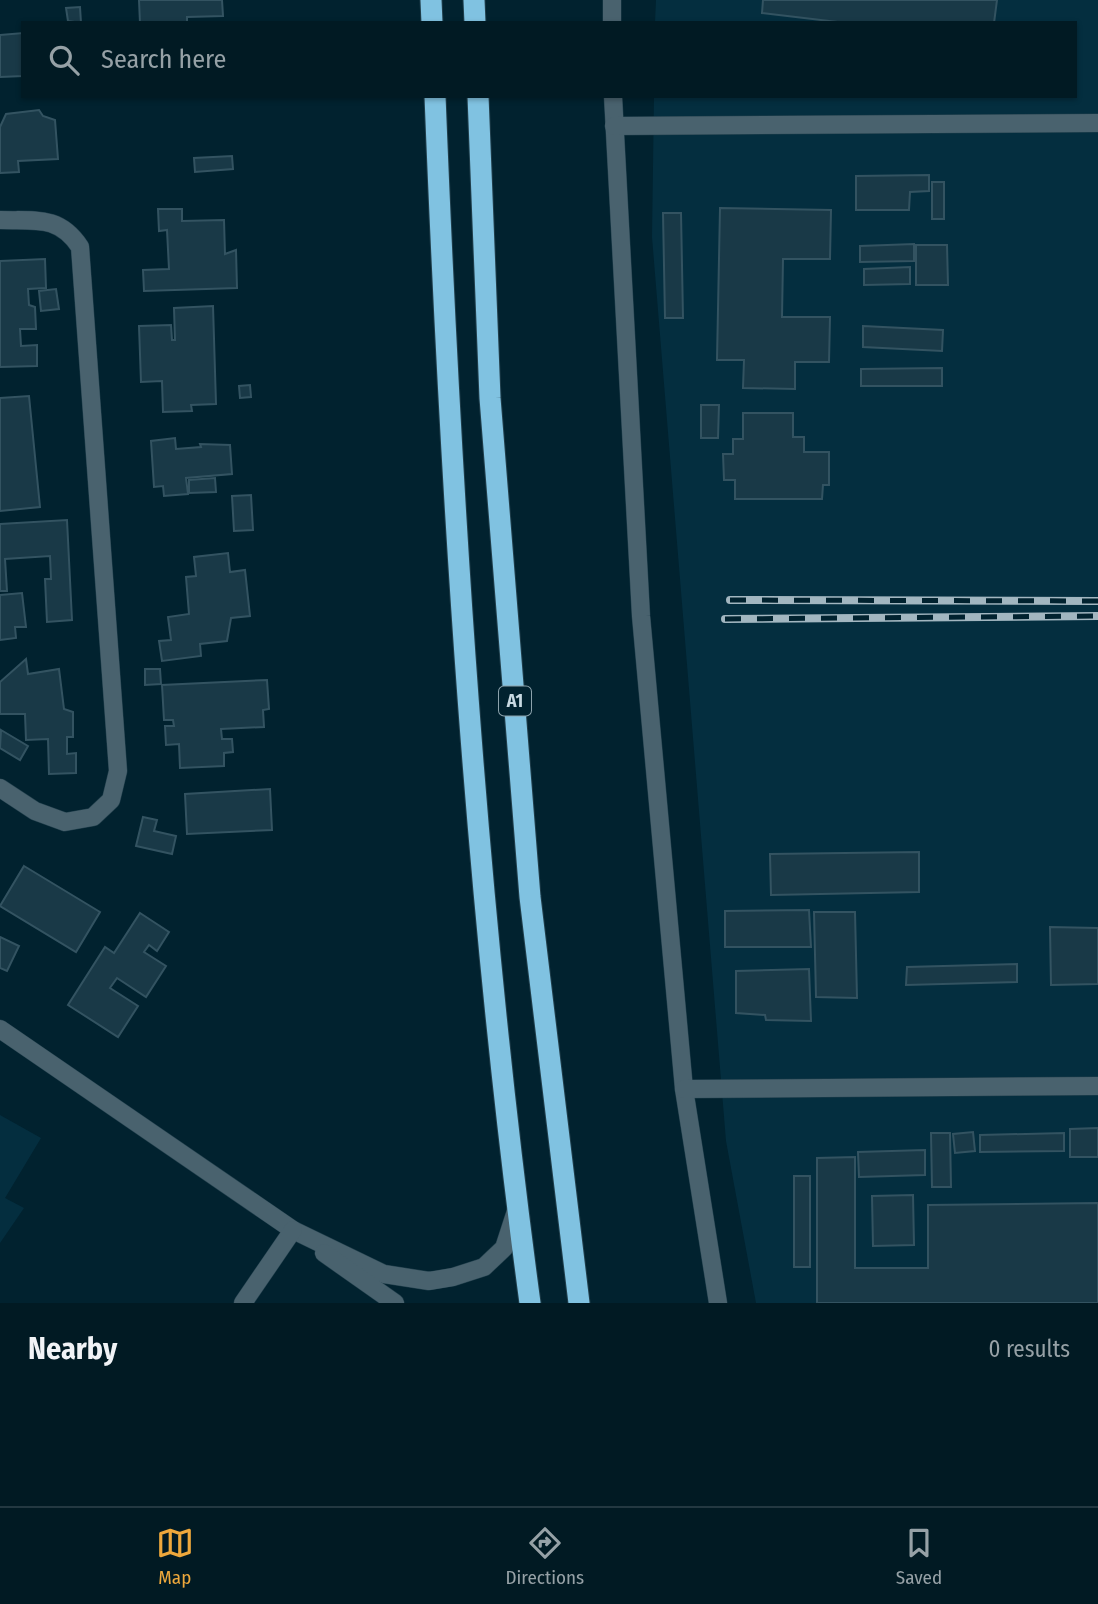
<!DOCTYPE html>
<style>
:root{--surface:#011a23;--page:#0b232b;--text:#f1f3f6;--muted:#96a1a6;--line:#233841;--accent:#eea83c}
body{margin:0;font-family:"Fira Sans Condensed",sans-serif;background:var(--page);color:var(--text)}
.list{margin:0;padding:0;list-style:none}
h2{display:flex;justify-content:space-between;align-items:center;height:91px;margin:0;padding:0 28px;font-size:30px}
h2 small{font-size:23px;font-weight:400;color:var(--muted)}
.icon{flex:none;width:38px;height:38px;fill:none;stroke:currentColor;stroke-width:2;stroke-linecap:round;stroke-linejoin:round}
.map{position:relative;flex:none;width:1098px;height:1303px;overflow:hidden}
.search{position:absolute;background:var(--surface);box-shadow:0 2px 5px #0004;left:21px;right:21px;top:21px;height:77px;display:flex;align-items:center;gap:18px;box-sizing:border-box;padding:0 24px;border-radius:0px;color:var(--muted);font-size:26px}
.sheet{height:203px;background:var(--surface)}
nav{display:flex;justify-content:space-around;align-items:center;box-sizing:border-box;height:98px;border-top:2px solid var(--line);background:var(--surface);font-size:19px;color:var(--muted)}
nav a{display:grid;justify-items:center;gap:4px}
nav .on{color:var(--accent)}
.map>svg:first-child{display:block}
</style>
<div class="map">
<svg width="1098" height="1303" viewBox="0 0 1098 1303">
<rect width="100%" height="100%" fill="#01222f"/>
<g fill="#042e3f">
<path d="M656 0H1098V1303H756L726 1141 652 237 654 96H1075V23H655Z"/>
<path d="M0 1115 41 1138 5 1198 24 1208 0 1243Z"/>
</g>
<g fill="#193947" stroke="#335361" stroke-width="2">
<path d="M139 0H222L223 16 187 17V23H140Z"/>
<path d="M763 0H997L994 23H846L762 13Z"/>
<path d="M80 7 81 23 68 21 66 8Z"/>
<path d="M23 33V76L0 77V35Z"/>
<path d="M39 110 43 116 55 120 58 159 18 161 19 172 0 173V127L6 114Z"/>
<path d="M232 156 233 169 195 172 194 158Z"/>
<path d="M929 175V191L910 192 909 210H856V176Z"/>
<rect x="932" y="182" width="12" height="37"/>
<path d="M720 208 831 210 830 259H783L782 317H830L829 362H795V389L743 388 744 360H717Z"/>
<path d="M158 209H182V221L224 220 225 254 236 250 237 288 144 291 143 270 169 269 167 230 159 231Z"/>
<path d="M663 213H681L683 318H665Z"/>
<path d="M914 244V261L860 262V246Z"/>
<path d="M916 245H947L948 285H916Z"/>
<path d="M45 259 46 288 28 289 29 305 35 307 36 329H20L21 346 37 345V366L0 367V261Z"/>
<path d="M910 267V284L864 285V269Z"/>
<path d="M56 289 59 309 41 311 39 291Z"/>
<path d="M213 306 216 404 191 405 192 411 163 412 162 381 141 382 139 326 171 325 172 340H175L174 308Z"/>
<path d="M863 326 943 330 942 351 863 347Z"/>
<path d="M942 368V386H861V369Z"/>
<path d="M250 385 251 397 240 398 239 386Z"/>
<path d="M29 396 40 507 0 511V398Z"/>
<path d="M701 405H719L718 438H701Z"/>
<path d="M743 413H793V437H804V452H829V485H823L822 499H735V480H724L723 454H733V439H743Z"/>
<path d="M175 438 176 449 201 447 200 444 230 445 232 474 186 478 188 494 164 496 163 486 154 487 151 441Z"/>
<path d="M215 478 216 492 189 493V480Z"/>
<path d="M251 495 253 530 234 531 232 496Z"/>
<path d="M67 520 72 620 47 622 45 579H51L50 556 5 559 7 591H0V524Z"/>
<path d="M228 553 230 572 245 570 250 616 231 618 227 641 200 644 201 656 162 661 159 641 171 640 168 617 189 614 186 577 196 576 194 557Z"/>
<path d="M22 593 26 627H15L16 638 0 640V595Z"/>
<path d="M26 659 28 674 59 669 64 709 73 712V737H67V754L76 753V773L49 774 48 739 26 740 25 714H0V682Z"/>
<path d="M145 669H160L161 684 145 685Z"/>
<path d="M267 680 269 709 263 710 264 727 221 729 222 739H232L233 752 224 753V766L180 768 179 744 166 745 165 726H174L173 720H164L162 685Z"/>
<path d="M1 730 28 746 20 760 0 748Z"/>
<path d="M270 789 272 830 187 834 185 794Z"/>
<path d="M143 817 157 820 154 831 176 836 172 854 136 846Z"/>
<path d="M919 852V892L771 895 770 854Z"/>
<path d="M24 866 100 912 76 952 0 906Z"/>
<path d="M809 910 811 947H725V911Z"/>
<path d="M814 912H855L857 998 816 997Z"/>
<path d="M140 913 169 932 157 951 149 945 144 952 166 966 146 997 117 978 110 988 138 1006 118 1037 68 1005 105 947 114 953Z"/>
<path d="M1050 927 1098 928V984L1051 985Z"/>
<path d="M0 937 19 946 7 971 0 968Z"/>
<path d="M1017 964V982L906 985 907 967Z"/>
<path d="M809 969 811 1021 766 1020 765 1015 736 1013V971Z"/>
<path d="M1098 1128V1157H1070V1129Z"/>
<path d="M973 1132 975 1151 955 1153 953 1134Z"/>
<path d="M931 1133H950L951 1187H932Z"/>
<path d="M1064 1133V1151L980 1152V1135Z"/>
<path d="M925 1150V1175L859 1177 858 1152Z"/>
<path d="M855 1157V1268H928V1205L1098 1203V1303H817V1158Z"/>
<rect x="794" y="1176" width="16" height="91"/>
<path d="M913 1195 914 1245 873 1246 872 1196Z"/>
</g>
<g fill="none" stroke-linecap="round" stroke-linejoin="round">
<g stroke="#213f4c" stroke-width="19">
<g id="minor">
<path d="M612 0V23"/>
<path d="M613 96 641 616 684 1089 718 1303"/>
<path d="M614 126 1098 123"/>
<path d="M0 220C35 221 59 215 80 247L118 771 111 800 93 817 65 822 35 811 0 788"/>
<path d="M0 1029 293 1230 384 1274 429 1281 453 1277 484 1267 504 1248 517 1208"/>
<path d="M684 1089 1098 1086"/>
<path d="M324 1253 395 1303"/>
<path d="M243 1303 293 1230"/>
</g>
</g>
<g stroke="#213f4c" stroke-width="23">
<g id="highway">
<path d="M431 0 432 23"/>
<path d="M474 0 475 23"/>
<path d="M435 96C451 499 476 903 530 1303"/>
<path d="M478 96 490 398 530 897 579 1303"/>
</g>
</g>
<use href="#minor" stroke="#49626e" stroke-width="18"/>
<use href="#highway" stroke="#80c2e1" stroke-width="21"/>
<g stroke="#a2b6c0" stroke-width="8">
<g id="rail">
<path d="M730 600 1098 601"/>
<path d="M725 619 1098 616"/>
</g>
</g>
<use href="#rail" stroke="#01222f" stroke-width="5" stroke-dasharray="16" stroke-linecap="butt"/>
</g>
<g text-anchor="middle" stroke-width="6" stroke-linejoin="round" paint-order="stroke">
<rect fill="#01222f" stroke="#8ca2ac" stroke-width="2" x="499" y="686.5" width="32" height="29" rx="5"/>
<g font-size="18" font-weight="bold" fill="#c8d9e2">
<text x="515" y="707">A1</text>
</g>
</g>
</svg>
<div class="search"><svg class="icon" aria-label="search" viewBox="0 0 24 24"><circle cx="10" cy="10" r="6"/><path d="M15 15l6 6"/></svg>Search here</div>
</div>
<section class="sheet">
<h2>Nearby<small>0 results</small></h2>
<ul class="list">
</ul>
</section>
<nav>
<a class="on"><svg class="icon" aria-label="map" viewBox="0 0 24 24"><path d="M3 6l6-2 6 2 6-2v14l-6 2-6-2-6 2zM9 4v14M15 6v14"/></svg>Map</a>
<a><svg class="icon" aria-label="directions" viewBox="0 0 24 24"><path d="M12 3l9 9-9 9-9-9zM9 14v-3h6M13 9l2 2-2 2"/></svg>Directions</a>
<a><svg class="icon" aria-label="saved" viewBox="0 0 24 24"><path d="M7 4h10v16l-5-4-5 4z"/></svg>Saved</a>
</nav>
